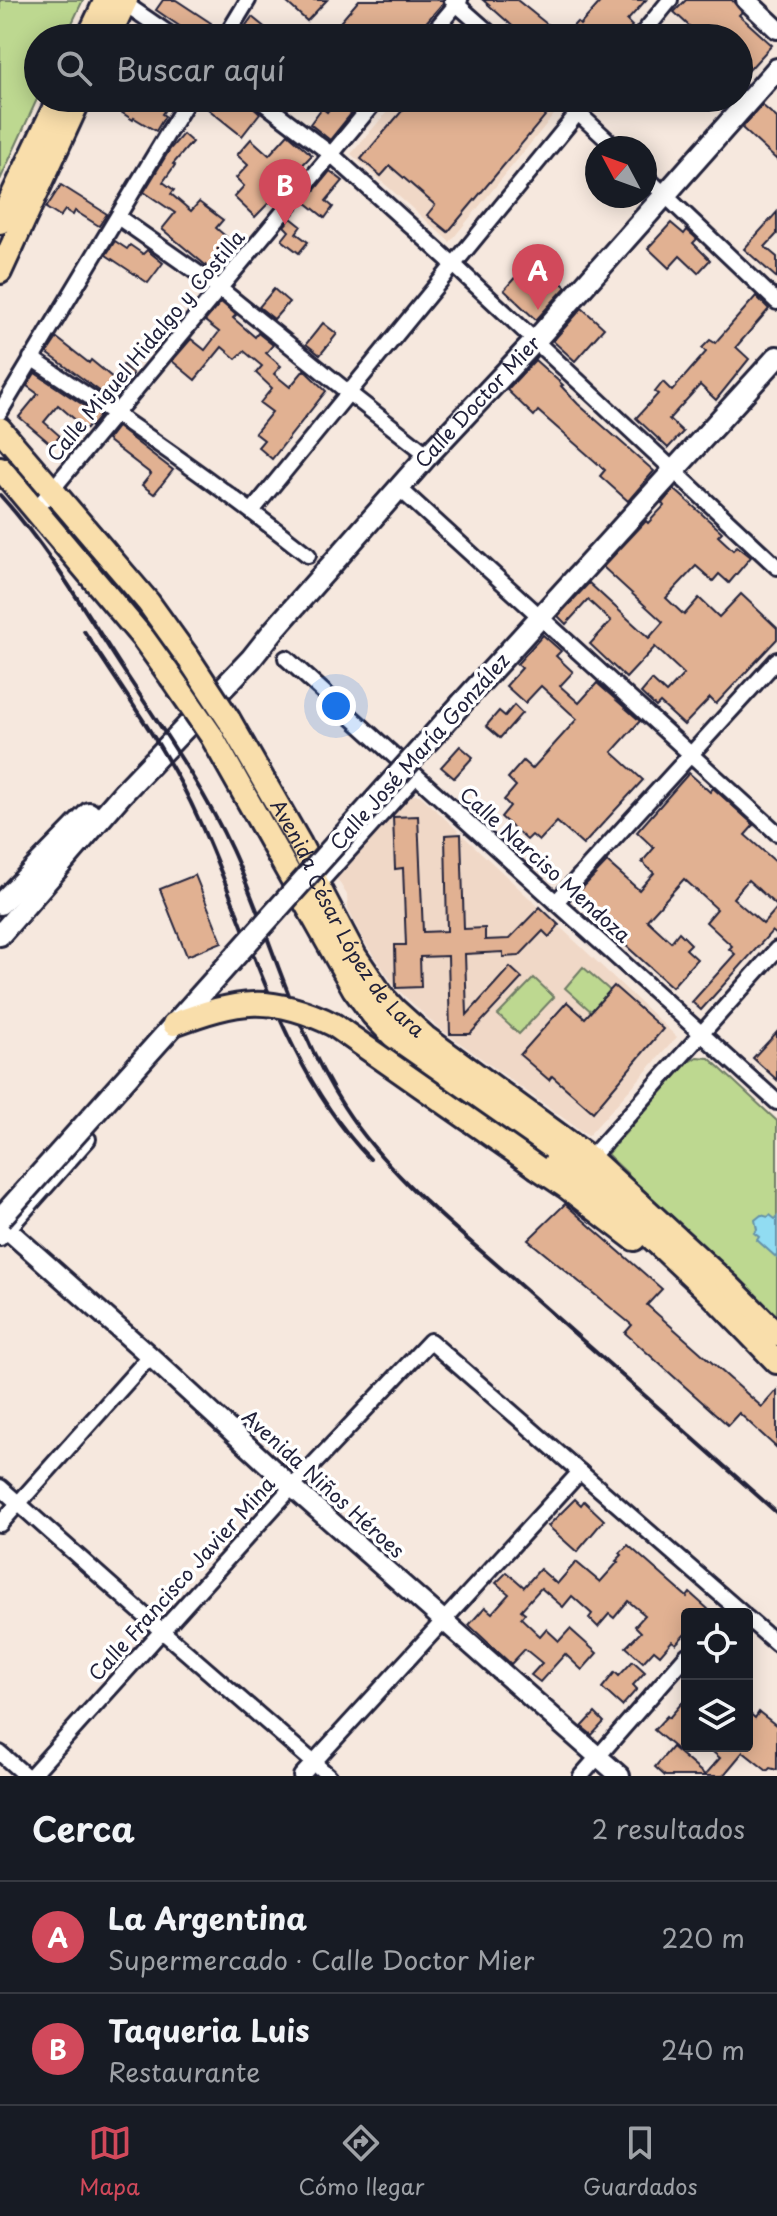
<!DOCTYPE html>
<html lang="es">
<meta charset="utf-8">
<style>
:root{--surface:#171b24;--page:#20242c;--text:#f1f3f6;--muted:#9ea1a6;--line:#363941;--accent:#d1495b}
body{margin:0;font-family:"Playpen Sans",sans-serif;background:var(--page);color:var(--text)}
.controls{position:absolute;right:24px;bottom:24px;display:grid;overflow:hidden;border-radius:8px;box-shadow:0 4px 20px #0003}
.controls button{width:72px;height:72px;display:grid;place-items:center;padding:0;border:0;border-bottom:2px solid var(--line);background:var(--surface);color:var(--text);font:40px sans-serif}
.compass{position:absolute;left:585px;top:136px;width:72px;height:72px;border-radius:50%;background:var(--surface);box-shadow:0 4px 20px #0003;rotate:311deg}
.you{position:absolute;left:336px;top:706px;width:28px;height:28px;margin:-20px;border:6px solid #fff;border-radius:50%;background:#1a73e8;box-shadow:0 0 0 12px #1a73e833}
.badge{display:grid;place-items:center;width:52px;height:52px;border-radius:50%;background:var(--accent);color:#fff;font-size:26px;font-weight:700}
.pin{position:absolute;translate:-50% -66px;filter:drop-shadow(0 2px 4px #0008)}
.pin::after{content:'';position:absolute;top:42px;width:28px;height:24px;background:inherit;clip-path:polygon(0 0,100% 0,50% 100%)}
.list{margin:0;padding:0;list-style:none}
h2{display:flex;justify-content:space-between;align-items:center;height:104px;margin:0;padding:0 32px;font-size:34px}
h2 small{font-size:26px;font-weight:400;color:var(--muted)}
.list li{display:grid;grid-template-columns:52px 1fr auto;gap:24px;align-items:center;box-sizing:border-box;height:112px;padding:0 32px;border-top:2px solid var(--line)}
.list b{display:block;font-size:30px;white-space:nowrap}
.list p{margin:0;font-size:26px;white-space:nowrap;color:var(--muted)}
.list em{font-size:26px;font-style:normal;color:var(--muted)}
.icon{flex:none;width:44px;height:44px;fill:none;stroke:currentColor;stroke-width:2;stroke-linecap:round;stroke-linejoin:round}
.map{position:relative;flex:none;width:777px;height:1776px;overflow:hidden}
.search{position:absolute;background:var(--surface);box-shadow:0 4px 20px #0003;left:24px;right:24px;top:24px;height:88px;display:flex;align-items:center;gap:20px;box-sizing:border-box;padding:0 28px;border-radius:44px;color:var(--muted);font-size:30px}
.sheet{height:328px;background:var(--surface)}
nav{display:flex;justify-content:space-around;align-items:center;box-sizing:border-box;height:112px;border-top:2px solid var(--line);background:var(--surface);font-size:22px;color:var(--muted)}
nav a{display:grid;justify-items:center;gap:4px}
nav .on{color:var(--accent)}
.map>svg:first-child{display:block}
</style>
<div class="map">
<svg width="777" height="1776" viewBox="0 0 777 1776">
<rect width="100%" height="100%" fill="#f6e8de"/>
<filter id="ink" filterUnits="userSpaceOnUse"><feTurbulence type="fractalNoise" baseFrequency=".0125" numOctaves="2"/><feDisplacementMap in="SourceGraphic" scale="16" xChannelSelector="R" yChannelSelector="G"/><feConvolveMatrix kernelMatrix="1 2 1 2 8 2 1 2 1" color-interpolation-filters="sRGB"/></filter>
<g filter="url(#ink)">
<g fill="#f0d8c7">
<path d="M399 98H543L558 110 450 242 351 154Z"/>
<path d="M408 795H420L677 1037 588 1136 435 1025 396 988 365 943 348 910 347 895 336 877Z"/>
</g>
<g fill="#bdd890" stroke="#707d66" stroke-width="2">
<path d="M0 0H83L65 38H38V97L0 180Z"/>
<path d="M583 967 622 1001 603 1022 565 988Z"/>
<path d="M534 978 554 997 519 1034 498 1015Z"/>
<path d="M697 1057 709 1058 777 1121V1321L739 1280 637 1191 628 1174 607 1154 687 1063Z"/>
</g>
<path fill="#91dcf2" stroke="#6592a9" stroke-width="2" d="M761 1215 768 1217 770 1215 775 1219 777 1217V1258L757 1240 759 1237 754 1233 757 1230 755 1220Z"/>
<g fill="#e1b192" stroke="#22223b" stroke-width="2">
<path d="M163 0H176L211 23 201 38H197L156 10Z"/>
<path d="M284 0H327L307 21Z"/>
<path d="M359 0H442L443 3 417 33 407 25 396 38H348L336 27Z"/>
<path d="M483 0H517L563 37 577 22 580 25 602 0H646L627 21 632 26 622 38H512L518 31Z"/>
<path d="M686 0H732L742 12 739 15 772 45 739 81V38H710L705 33 701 37 674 12Z"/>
<path d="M252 17 278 38H237Z"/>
<path d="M126 98H140L148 103 151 98H156L168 105 162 114 165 116 156 131 134 118 133 120 118 110Z"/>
<path d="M199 98H243L260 113 242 136 198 101Z"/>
<path d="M338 98H364L330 140 310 124 322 108 327 112Z"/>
<path d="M413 98H534L550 110 448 232 427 215 435 205 390 166 381 176 361 159Z"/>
<path d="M762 105 777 118V160L742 128Z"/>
<path d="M183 134 192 142 173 164 175 165 163 182 174 190 171 194 191 211 199 202 223 220 216 228 237 246 215 273 162 229 175 213 144 192 170 149Z"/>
<path d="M288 134 312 155 292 176 294 177 255 217 234 197 244 186 236 178 248 165 237 155 251 139 269 155Z"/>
<path d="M330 171 343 181 326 201 333 207 325 218 305 202Z"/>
<path d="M61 185 107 214 99 226 75 211 73 215 65 210 60 217 46 208Z"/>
<path d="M777 212V234L765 247 777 257V278L744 249Z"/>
<path d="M291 218 301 226 296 233 308 242 299 253 282 240 289 231 284 226Z"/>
<path d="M671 223 684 234 687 230 697 239 693 243 710 260 698 273 680 256 669 268 648 248Z"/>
<path d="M115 241 127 249 130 245 143 254 147 250 163 263 148 283 106 255Z"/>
<path d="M533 257 566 287 536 320 504 290Z"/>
<path d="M274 289 289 302 274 319 259 307Z"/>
<path d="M756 296 769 309 736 347 749 359 716 400 700 385 669 419 683 432 668 448 636 418 658 394 655 392 663 382 672 391 706 352 702 348 710 340 715 343Z"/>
<path d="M221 302 236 315 233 318 255 337 258 333 273 345 266 353 281 366 274 374 290 387 304 370 326 391 272 459 258 447 264 440 255 433 272 412 260 403 272 388 256 373 262 366 244 351 236 359 222 347 195 380 172 361 191 339 205 350 219 332 205 321Z"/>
<path d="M582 308 604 328 575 361 553 341Z"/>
<path d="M323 323 337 334 320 355 306 344Z"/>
<path d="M57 338 89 363 91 360 113 378 123 365 133 374 112 400 47 353Z"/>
<path d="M535 360 563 385 561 386 578 404 654 471 628 501 600 476 605 470 538 411 534 416 507 390Z"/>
<path d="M35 373 65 393 100 416 91 427 89 425 86 429 58 405 44 422 60 436 52 445 19 417 38 394 27 386Z"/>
<path d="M117 427 173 470 154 494 142 485 151 474 107 440Z"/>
<path d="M674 489 722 532 718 536 733 550 737 546 751 557 729 583 719 574 713 581 696 566 666 598 684 615 699 598 719 617 741 594 777 628V639L716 704 710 698 684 725 660 703 656 707 641 693 652 680 666 693 684 674 655 647 626 678 590 644 611 621 588 600 566 624 558 616 589 583 649 638 663 622 603 567 646 521 648 523 664 506 662 503Z"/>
<path d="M543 635 561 651 556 656 573 672 560 686 579 703 597 683 640 721 612 752 643 780 583 845 557 822 539 841 532 835 527 840 501 817 510 806 504 800 516 786 508 778 523 761 532 769 577 719 541 686 525 703 506 686 522 668 517 664Z"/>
<path d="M514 705 522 713 500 738 486 726 499 711 505 716Z"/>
<path d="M460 746 473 757 454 778 441 767Z"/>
<path d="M689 773 710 792 713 788 754 825 745 835 777 863V906L748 880 733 898 763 924 777 908V935L772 931 701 1010 692 1002 735 954 729 949 732 946 706 922 717 909 684 879 647 920 671 942 679 932 691 944 686 949 697 959 672 987 573 898 607 862 639 890 654 873 642 862 654 848 637 832Z"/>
<path d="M418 816 423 932 447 931 445 835 461 834 464 929 485 928V940L509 939 540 907 559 925 549 937 543 931 519 956 503 957V952L465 954 467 1015 510 967 522 978 470 1034H450L448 956 420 957 421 987 396 988 395 945H406L403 868 395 869 393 817Z"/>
<path d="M195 875 222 942 187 956 160 889Z"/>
<path d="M614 986 663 1029 593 1112 552 1076 549 1080 520 1055 567 1002 585 1018Z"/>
<path d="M777 1032V1080L753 1058Z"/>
<path d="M565 1204 662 1289 647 1305 762 1407 777 1390V1448L739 1413 728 1425 625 1333 632 1325 528 1240Z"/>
<path d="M575 1499 581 1505 584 1501 604 1520 577 1552 548 1526Z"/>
<path d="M628 1545 687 1597 690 1593 708 1609 703 1614H687V1632L676 1644 672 1641 660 1655 654 1650 643 1662 626 1647 641 1632 635 1626 645 1615 628 1601 614 1618 609 1614 598 1627 589 1618 592 1614 572 1596 563 1607 541 1588 521 1610 525 1613 521 1618 540 1636 546 1629 559 1641 570 1629 597 1653 582 1670 565 1654 540 1682 531 1675 542 1663 525 1649 511 1664 469 1625 485 1607 492 1613 509 1594 496 1583 507 1572 524 1587 540 1569 557 1584 576 1562 600 1582 618 1562 616 1561 622 1555 620 1553Z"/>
<path d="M633 1661 645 1672 633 1685 637 1689 622 1706 602 1688 615 1672 619 1676Z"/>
<path d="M687 1697V1741L679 1751 654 1730 667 1716 669 1718Z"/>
<path d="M747 1711 755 1718 759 1712 777 1726V1770L770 1768 767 1771 743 1752 723 1776H665L655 1767 672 1747 705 1775 720 1758 706 1746H747Z"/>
<path d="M595 1713 604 1722 592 1735 582 1727Z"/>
</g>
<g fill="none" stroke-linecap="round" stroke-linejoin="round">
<g stroke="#22223b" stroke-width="20">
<g id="minor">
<path d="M452 0 495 38"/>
<path d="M124 3 175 38"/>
<path d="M225 38 248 0"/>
<path d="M428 38 460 0"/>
<path d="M639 38 670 0"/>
<path d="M257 98 331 154 454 265 777 567"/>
<path d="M562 98 616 148"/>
<path d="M645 176 777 302"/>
<path d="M118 217 219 288 349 393 428 455"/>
<path d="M31 358C126 420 219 485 308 555"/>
<path d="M0 412 189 98"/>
<path d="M399 488 777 833"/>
<path d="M36 509 378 98"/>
<path d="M252 511 590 98"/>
<path d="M286 658 777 1102"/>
<path d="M315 888 416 776"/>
<path d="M556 902 777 660"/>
<path d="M586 1163 777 949"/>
<path d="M0 1238 88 1139"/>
<path d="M0 1487 162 1631 329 1776"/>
<path d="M0 1524 150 1356"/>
<path d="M747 1618 777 1644"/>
<path d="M0 1753 26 1776"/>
<path d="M31 1776 292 1487 430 1341 743 1614"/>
<path d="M301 1776 580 1472"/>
<path d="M581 1776 687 1655"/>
</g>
</g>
<g stroke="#22223b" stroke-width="24">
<g id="tertiary">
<path d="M746 0 777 29"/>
<path d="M0 1223 150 1356 292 1487 620 1776"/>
</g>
</g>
<g stroke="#22223b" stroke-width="26">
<g id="secondary">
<path d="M462 703 777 357"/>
<path d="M0 904 89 813"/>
<path id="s1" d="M0 935 122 794 251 659 274 630 428 455 535 341 777 69"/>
</g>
</g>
<g stroke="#22223b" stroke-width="28">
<g id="primary">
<path d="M88 38 106 0"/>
<path d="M108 38 126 0"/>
<path d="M0 222 59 98"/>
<path d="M0 272 80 98"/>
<path d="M0 429 148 602 189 659"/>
<path d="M0 468 143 638 171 677"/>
<path id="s2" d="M229 720 300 844 309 862 318 886 355 956 383 997 395 1010 425 1037 590 1158 728 1285 777 1334"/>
<path d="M211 735 354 989 373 1015 397 1040 577 1172 619 1207 712 1295 777 1362"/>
<path d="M538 1168 565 1186 634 1239"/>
</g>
</g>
<use href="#minor" stroke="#fff" stroke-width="14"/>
<use href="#tertiary" stroke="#fff" stroke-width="18"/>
<use href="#secondary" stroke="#fff" stroke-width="20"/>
<use href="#primary" stroke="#f9deab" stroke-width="22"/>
<g stroke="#22223b" stroke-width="4">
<path d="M0 495C48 548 85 611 124 671 162 729 203 787 232 850 271 935 293 1029 344 1107 388 1175 453 1226 513 1279 601 1357 689 1434 777 1513"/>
<path d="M84 631C123 691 169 753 198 818 250 931 282 1069 370 1159"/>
</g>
<g stroke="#22223b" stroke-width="26" stroke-linecap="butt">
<path id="secondary-bridge" d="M0 1219 462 703"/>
</g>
<g stroke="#22223b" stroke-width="28" stroke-linecap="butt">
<g id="primary-bridge">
<path d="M189 659 229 720"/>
<path d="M171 677 211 735"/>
<path d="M174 1024C238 1000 271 994 334 1025L538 1168"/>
</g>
</g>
<use href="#secondary-bridge" stroke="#fff" stroke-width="20"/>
<use href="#primary-bridge" stroke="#f9deab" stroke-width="22"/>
</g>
</g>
<g text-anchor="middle" stroke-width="7" stroke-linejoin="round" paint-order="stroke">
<g font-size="20" fill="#22223b" stroke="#fff">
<text transform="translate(146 346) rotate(-50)" y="7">Calle Miguel Hidalgo y Costilla</text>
<text dy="7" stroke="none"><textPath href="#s1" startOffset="716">Calle Doctor Mier</textPath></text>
<text transform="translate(420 752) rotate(-48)" y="7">Calle José María González</text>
<text transform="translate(545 865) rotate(42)" y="7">Calle Narciso Mendoza</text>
<text dy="7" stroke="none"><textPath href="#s2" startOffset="232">Avenida César López de Lara</textPath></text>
<text transform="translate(323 1484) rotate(42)" y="7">Avenida Niños Héroes</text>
<text transform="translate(182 1579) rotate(-48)" y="7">Calle Francisco Javier Mina</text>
</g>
</g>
</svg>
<div class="controls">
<button><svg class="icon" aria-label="locate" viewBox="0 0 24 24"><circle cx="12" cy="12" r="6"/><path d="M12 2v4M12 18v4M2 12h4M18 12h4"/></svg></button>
<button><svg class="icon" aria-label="layers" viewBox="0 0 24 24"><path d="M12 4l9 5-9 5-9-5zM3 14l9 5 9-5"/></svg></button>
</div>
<svg class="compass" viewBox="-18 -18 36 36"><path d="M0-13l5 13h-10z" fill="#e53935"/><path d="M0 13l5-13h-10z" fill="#9ea1a6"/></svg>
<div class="you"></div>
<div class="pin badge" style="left:538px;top:310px">A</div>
<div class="pin badge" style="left:285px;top:225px">B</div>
<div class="search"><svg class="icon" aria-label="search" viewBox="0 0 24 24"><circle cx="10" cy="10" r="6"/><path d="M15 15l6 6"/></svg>Buscar aquí</div>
</div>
<section class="sheet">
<h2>Cerca<small>2 resultados</small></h2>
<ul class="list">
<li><span class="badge">A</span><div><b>La Argentina</b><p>Supermercado · Calle Doctor Mier</p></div><em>220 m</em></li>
<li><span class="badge">B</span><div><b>Taqueria Luis</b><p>Restaurante</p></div><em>240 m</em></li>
</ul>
</section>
<nav>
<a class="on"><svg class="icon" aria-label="map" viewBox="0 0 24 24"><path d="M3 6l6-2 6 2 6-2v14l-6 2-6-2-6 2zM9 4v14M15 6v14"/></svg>Mapa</a>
<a><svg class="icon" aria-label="directions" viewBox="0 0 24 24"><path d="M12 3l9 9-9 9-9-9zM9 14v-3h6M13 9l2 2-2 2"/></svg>Cómo llegar</a>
<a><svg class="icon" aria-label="saved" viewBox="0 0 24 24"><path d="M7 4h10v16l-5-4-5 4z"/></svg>Guardados</a>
</nav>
